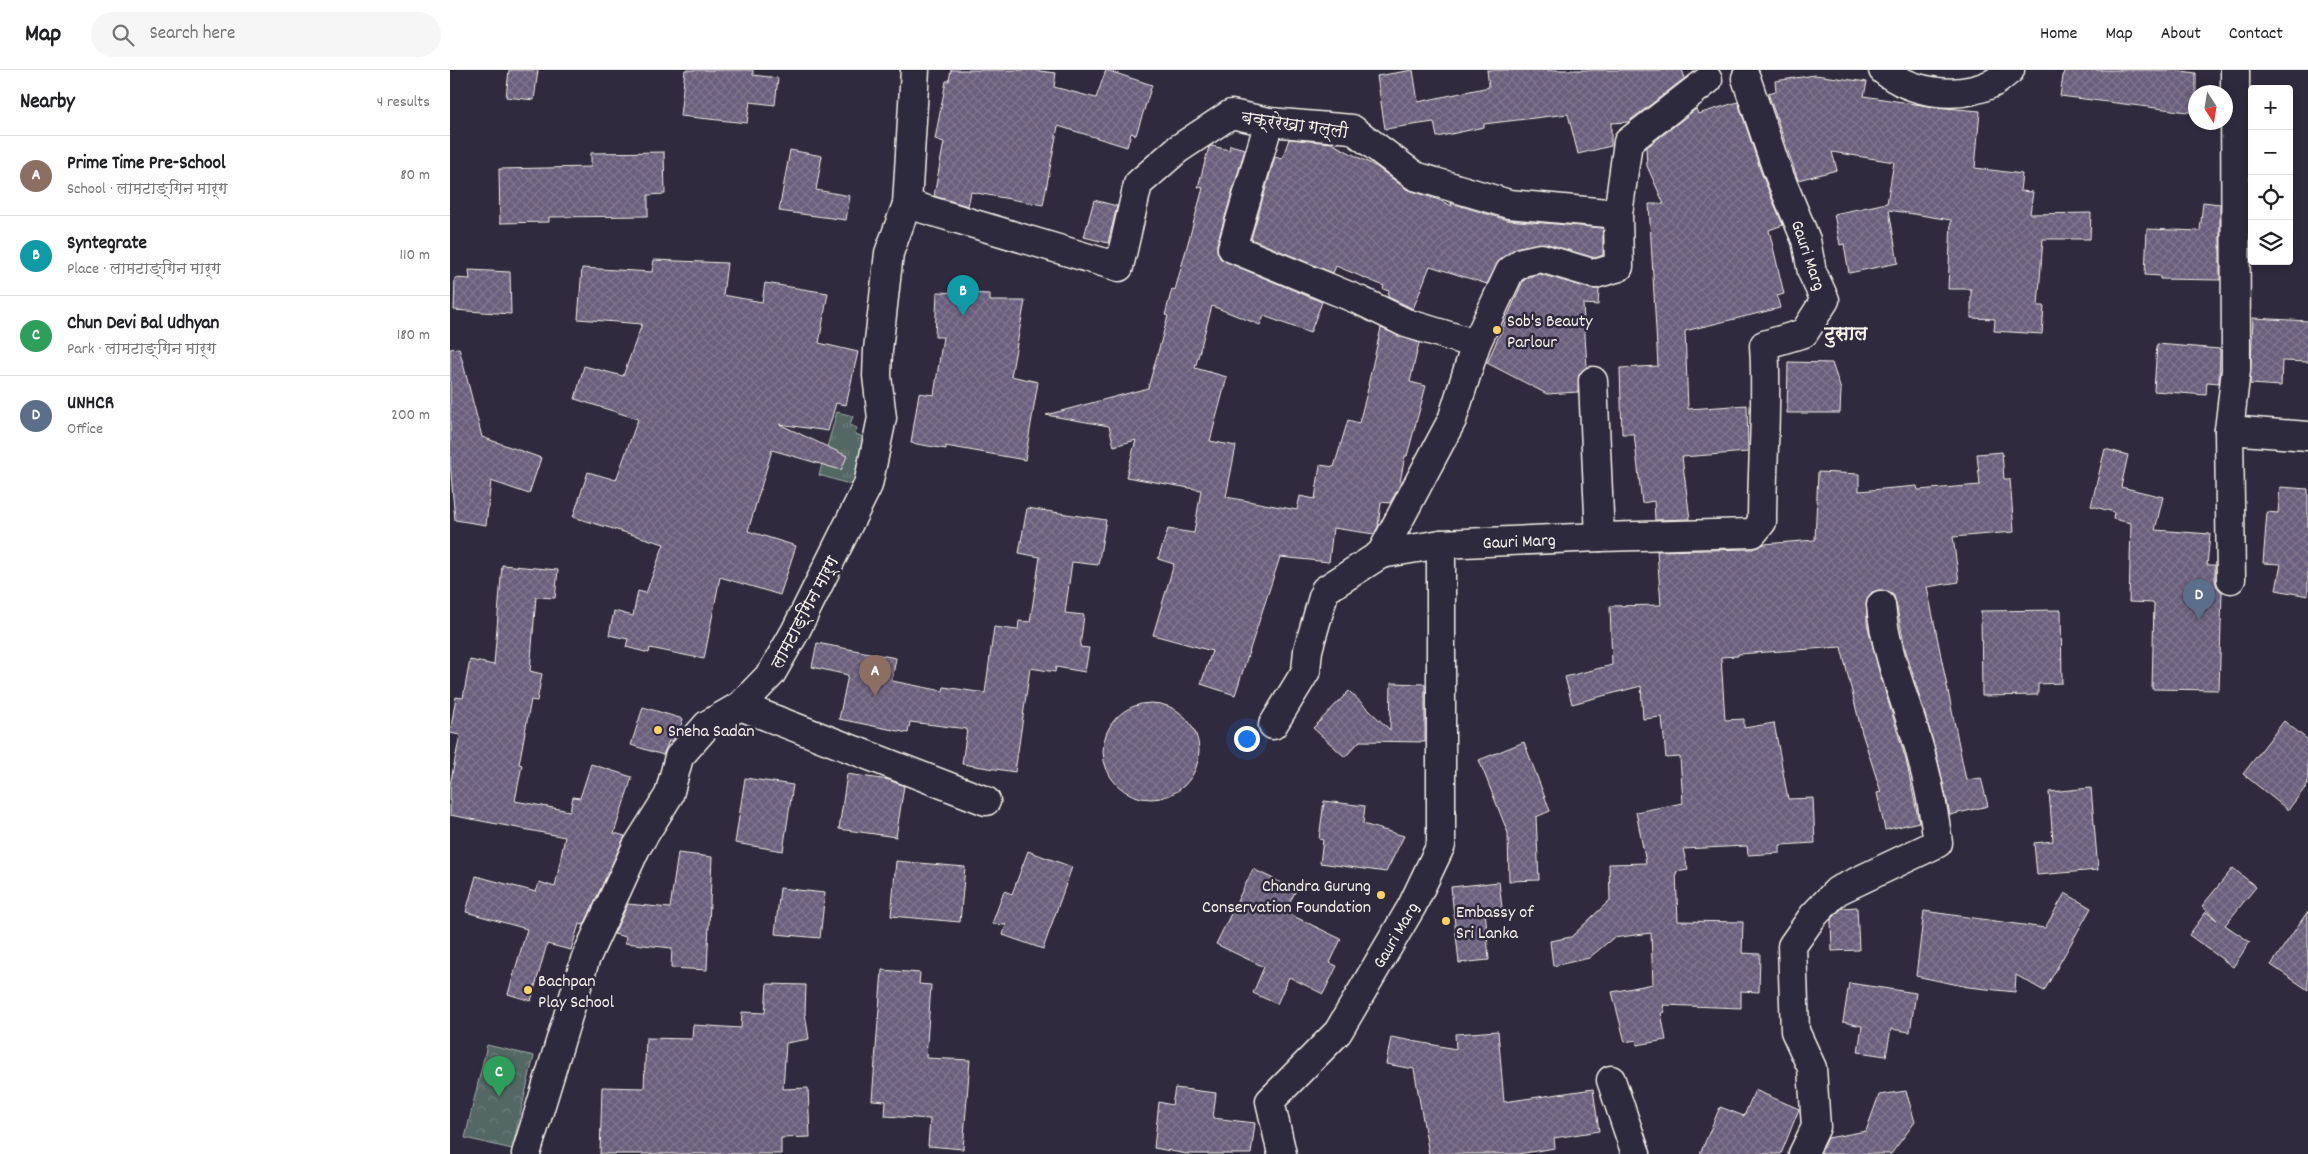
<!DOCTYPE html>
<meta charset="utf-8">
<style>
:root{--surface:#fff;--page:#f6f6f6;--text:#202124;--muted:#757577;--line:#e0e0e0;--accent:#db2777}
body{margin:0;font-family:Dekko,"Playpen Sans Deva",sans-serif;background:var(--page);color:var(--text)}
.controls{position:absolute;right:15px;top:15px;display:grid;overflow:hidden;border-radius:5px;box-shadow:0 2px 8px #0003}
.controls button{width:45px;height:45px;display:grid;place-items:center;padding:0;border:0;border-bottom:1px solid var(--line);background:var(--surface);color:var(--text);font:25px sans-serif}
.compass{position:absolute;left:1738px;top:15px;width:45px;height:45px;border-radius:50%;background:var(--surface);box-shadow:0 2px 8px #0003;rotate:168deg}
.you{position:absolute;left:796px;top:668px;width:18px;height:18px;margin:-12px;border:4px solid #fff;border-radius:50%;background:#1a73e8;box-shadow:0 0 0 8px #1a73e833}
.badge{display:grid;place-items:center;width:32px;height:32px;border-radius:50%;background:var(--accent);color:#fff;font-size:16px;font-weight:700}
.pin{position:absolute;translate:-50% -41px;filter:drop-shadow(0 1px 2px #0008)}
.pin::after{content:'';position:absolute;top:26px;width:18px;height:15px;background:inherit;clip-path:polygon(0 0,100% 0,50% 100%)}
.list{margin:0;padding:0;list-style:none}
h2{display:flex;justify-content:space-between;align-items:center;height:65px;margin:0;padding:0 20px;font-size:21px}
h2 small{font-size:16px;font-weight:400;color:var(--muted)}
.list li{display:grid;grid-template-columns:32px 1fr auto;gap:15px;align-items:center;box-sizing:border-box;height:80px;padding:0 20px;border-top:1px solid var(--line)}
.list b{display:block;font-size:19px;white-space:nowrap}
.list p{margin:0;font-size:16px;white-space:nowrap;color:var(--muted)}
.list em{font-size:16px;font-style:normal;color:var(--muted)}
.icon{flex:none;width:28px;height:28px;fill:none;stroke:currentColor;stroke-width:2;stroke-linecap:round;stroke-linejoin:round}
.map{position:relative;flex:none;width:1858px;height:1084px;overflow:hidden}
header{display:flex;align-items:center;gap:30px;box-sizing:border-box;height:70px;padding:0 25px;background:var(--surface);border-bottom:1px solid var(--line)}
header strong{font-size:24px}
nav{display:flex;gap:28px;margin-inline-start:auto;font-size:18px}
.search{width:350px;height:45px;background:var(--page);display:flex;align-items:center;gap:12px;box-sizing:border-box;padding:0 18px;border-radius:28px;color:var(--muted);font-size:19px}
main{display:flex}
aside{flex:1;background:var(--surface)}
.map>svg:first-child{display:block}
</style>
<header>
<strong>Map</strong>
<div class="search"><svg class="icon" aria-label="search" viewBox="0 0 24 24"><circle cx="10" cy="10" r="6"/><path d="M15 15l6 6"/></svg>Search here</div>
<nav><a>Home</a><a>Map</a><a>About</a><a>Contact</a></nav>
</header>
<main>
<aside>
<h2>Nearby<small>4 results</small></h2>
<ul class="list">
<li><span class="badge" style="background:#8d6e63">A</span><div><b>Prime Time Pre-School</b><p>School · लामटाङ्गिन मार्ग</p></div><em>80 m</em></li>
<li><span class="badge" style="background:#0f9aa8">B</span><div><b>Syntegrate</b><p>Place · लामटाङ्गिन मार्ग</p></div><em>110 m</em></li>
<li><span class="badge" style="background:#2e9e5b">C</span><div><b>Chun Devi Bal Udhyan</b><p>Park · लामटाङ्गिन मार्ग</p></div><em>180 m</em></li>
<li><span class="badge" style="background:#5c6f8a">D</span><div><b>UNHCR</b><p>Office</p></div><em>200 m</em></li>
</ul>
</aside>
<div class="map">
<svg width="1858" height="1084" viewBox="0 0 1858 1084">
<defs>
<pattern id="grass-tufts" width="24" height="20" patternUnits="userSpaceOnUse" patternTransform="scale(1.25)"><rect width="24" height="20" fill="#536864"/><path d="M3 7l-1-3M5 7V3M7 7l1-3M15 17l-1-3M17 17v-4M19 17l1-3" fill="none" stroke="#6c7e7a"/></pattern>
<pattern id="park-crowns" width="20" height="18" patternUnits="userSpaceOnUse" patternTransform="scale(1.25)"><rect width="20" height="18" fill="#536864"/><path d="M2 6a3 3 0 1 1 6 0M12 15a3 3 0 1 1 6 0" fill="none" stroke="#6c7e7a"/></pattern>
<pattern id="building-cross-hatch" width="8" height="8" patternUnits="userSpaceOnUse" patternTransform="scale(1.25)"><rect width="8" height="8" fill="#6a5e7b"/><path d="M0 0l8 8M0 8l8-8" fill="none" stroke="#80768e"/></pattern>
</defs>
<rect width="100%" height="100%" fill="#2f2a3d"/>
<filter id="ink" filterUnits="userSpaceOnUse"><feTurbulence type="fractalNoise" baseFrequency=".02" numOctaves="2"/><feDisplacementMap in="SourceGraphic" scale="10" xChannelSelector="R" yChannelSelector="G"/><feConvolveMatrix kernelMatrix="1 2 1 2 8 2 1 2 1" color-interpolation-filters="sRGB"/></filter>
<g filter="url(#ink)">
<path fill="url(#grass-tufts)" stroke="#a4aca6" d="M387 342 403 346 400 355 407 358 405 364 417 368 402 415 369 405Z"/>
<path fill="url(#park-crowns)" stroke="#a4aca6" d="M37 975 84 986 62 1079 15 1068Z"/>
<g fill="url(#building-cross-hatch)" stroke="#f4f1e8">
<path d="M59 0H88L84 30 56 27Z"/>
<path d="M235 0H303V5L328 8 325 35 300 32 297 53 230 46Z"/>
<path d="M501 0H581L606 3 604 17 646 28 656 0 702 15 686 65 681 63 677 77 608 56 593 135 521 122 518 136 484 126 494 72 485 69 496 11H499Z"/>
<path d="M963 0 968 32 1039 17 1037 0H1232L1235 8 1178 52 1161 53V76L1128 84 1118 44 1034 54V57L987 67 984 52 935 59 927 6Z"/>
<path d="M1614 0H1724L1746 3V43L1610 26Z"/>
<path d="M1365 5 1417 12 1414 26 1484 37 1530 41 1525 98 1572 104 1570 121 1583 122 1580 144 1641 143 1640 169H1593L1588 236H1594L1592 264 1544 261 1545 249 1521 248V219H1498L1501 150 1439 140 1448 193 1399 203 1394 174 1390 175 1384 144 1437 133 1444 92 1382 82 1387 100 1348 110 1318 23 1326 21 1325 11Z"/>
<path d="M1288 32 1312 105 1333 155 1319 160 1334 224 1327 226 1330 238 1235 261 1238 339 1297 335 1298 382 1232 387 1240 449 1205 450 1204 431 1192 433 1184 364H1172L1170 298 1208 296 1199 134H1214L1197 96 1196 78 1246 39 1248 44Z"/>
<path d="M839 69 881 73 927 97 956 119 989 130 1002 136 1001 133 1057 150 1153 158V185L1145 188 1095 173 1069 177 1050 189 1037 214 980 196 963 239 962 238 938 227 939 221 933 219 934 216 886 196 883 203 801 169 825 87 832 89Z"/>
<path d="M780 75 795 79 767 174V181L770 188 776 192 872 232 860 263 814 246 810 255 762 236 745 298 777 307 760 371 786 376 776 427 847 440 850 426 865 429 870 395 884 397 898 350 909 353 919 315H918L931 258 969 273 960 312 976 316 957 386H955L949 417 940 433 931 432 928 457 924 464 883 458 879 492 830 487 785 625 751 614 762 581 703 565 724 494 708 489 718 459 744 463 751 420 676 407 686 370 664 376 659 356 596 345 698 318 718 246 715 245 722 219 725 220 753 118 748 117 759 77 762 76 779 80Z"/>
<path d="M340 80 372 86 366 120 400 126 396 150 329 141Z"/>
<path d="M214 82 215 124 198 125V146L99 147V152L50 153 49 99 141 97V83Z"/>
<path d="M644 130 667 136 658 173 634 167Z"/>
<path d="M1753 132 1770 134V210L1710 209V206L1695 205 1697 159 1750 161Z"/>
<path d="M204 190 277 193 273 225 312 232 315 213 378 223 369 273 408 282 396 335 386 333 378 361 329 354 397 386 391 400 322 380 298 461 346 476 330 525 270 507 254 589 200 578 199 583 176 577 178 569 159 565 164 541 183 546 188 521 196 523 214 474 123 447 138 402 166 410 188 349 125 329 134 296 173 306 192 254 128 249 132 198 202 202Z"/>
<path d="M19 200 60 202 61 244 4 240 5 208 20 209Z"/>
<path d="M1090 204 1141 219H1149L1148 235 1133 234 1137 297 1129 304 1128 322 1097 324 1037 293 1073 211 1079 207Z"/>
<path d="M487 222 540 224V231H575L561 306 588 312 575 390 496 376V379L461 373 469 323 484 325 493 267H485Z"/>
<path d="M1803 248 1858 251V292L1832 291 1831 316 1800 314Z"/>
<path d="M1707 274 1770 279 1769 313 1757 312 1756 325 1704 321Z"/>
<path d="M9 278 32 367 91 388 79 424 41 411 36 455 5 450 0 393V279Z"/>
<path d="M1338 292 1382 293 1391 320 1390 343H1337Z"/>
<path d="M1655 379 1678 385 1671 417 1713 427 1705 460 1760 464 1757 495H1765V510L1767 517 1772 522 1769 620 1702 619 1704 533 1679 532 1681 453 1663 449 1664 442 1641 436Z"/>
<path d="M1552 382 1554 409H1560L1564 462 1503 467 1509 512 1477 517 1516 710 1531 708 1538 736 1500 745 1486 682 1455 578 1446 533 1444 526 1438 521 1429 520 1422 522 1417 528V553L1429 601 1456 690 1469 752 1435 760 1427 723 1431 722 1412 663 1391 577 1288 584V586L1271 587 1275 650 1294 649V658L1324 653 1338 729 1363 728 1365 773 1330 775V783L1298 785 1297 776 1233 779 1238 800 1226 802 1228 851 1293 852 1292 883 1310 884 1309 922 1291 921V938L1213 935 1215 942 1211 943 1216 970 1187 975 1186 970 1175 972 1162 922 1203 914 1201 863 1163 868 1139 888 1103 896 1100 871 1121 867 1160 830 1159 794 1196 793 1186 742 1233 733 1230 687 1216 688 1212 647 1193 649 1191 616 1122 634 1115 607 1162 595 1160 536 1211 535 1207 481 1303 479 1314 474 1365 470 1368 402 1409 404V421L1467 416 1468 420 1530 415 1527 384Z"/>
<path d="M1830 417 1858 419V526L1826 520 1831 494 1813 493 1817 442 1828 443Z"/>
<path d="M577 438 656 450 648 495 622 492 615 543 634 545 630 577 639 578 635 602 606 597 605 602 580 598 565 702 512 694 517 659 460 652 458 663 389 649 398 605 362 597 367 573 446 588 442 611 493 621 494 617 535 623 544 557 568 560 569 551 580 552 590 487 569 483Z"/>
<path d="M52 495 108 500 105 528 86 527 80 601 92 604 87 631 81 630 69 694 72 695 65 731 120 741 123 727 130 728 141 694 182 707 164 763 175 766 134 855 129 854 121 880 97 874 81 931 58 924 77 859 16 842 26 806 86 822 89 812 105 817 115 767 0 745V715L10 665 0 663 6 627 13 628 20 590 44 595Z"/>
<path d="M1611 540 1612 613 1588 614V625L1532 626 1531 541Z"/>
<path d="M941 613 975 614V672L910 671 895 687 863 658 899 621 940 660Z"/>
<circle cx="701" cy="681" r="48"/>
<path d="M193 637 233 649 228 664 221 672 219 671 213 685 181 675Z"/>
<path d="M1834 651 1858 670V714L1838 740 1793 704Z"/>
<path d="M1074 672 1100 741 1086 747 1089 810 1059 811 1058 763 1029 690Z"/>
<path d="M397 704 439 710 454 716 446 767 389 759Z"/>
<path d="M295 708 343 715 333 781 285 773Z"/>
<path d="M1641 718 1648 800 1587 805 1584 773 1603 771 1599 722Z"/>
<path d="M874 731 915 736 913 754 954 766 936 802 870 793 873 770 869 769Z"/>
<path d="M578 781 622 797 593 879 553 865 556 855 542 854 554 821 562 824Z"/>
<path d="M228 783 262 787 257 900 221 898 222 878 175 873 176 867 164 864 178 834 220 838Z"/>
<path d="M446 791 515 797 510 852 441 846Z"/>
<path d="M1783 798 1806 817 1775 855 1800 872 1783 897 1739 865 1756 842 1767 850 1752 836Z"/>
<path d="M803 799 846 820 835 842 891 869 880 893 887 896 873 924 839 907 827 934 803 923 814 897 766 874Z"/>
<path d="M1049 812 1052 838 1035 839 1039 890 1009 893 1001 817Z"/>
<path d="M330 818 375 823 370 868 325 864Z"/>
<path d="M1615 823 1641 838 1594 921 1566 905 1565 922 1518 917 1466 906 1474 841 1595 858Z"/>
<path d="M1407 837 1409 880 1382 881 1381 850 1392 838Z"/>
<path d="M1858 841V920L1821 895Z"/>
<path d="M432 900 470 903 469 914 481 915 476 988 520 990 513 1079 478 1076 480 1049 435 1046 436 1031 422 1030Z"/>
<path d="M1399 913 1466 923 1460 962 1441 959 1436 986 1408 982 1412 956 1393 952Z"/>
<path d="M317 914 356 915 355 943 359 969 336 973 333 1019 358 1018 360 1067 331 1068V1084H150L152 1017 194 1018 196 968 242 969 243 955 291 958 292 942 315 943Z"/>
<path d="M1048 961 1054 1032 1143 1019 1149 1061 1104 1068 1105 1078 1068 1084H979L964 999 936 994 941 967 1006 979 1005 964Z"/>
<path d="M725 1018 766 1023 763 1048 805 1053 801 1084H737L704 1078 709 1032 722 1035Z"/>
<path d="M1305 1020 1349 1039 1331 1084H1250L1270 1037 1294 1046Z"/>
<path d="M1456 1021 1465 1052 1441 1084H1370L1378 1068 1416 1061 1429 1025Z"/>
</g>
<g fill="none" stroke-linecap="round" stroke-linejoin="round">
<g stroke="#f4f1e8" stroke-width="31">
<g id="minor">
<path d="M1433 0C1462 23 1506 30 1541 14 1548 11 1554 4 1560 0"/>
<path d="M819 52 782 178 911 231 956 253 1026 274 1002 350 931 484 991 474"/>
<path d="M457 134 669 197 688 114 728 79 781 44 819 52 902 59 965 106 1059 134 1168 144 1178 72 1258 10"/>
<path d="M1026 274 1060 201 1072 192 1091 188 1145 204 1169 197 1168 144"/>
<path d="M1143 311 1150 467"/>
<path d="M1779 360 1858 366"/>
<path d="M1781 509 1779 360 1786 300 1785 0"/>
<path d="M290 636 536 731"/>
<path d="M823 655 856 601 858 580 875 520 931 484"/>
<path d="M1161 1010 1186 1084"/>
<path d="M76 1084 135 890 186 778 219 725 229 687 257 655 290 636 321 604 345 562 418 415 432 348 427 306 428 280 439 183 457 134 465 0"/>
<path id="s1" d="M832 1084 820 1031 888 962 962 836 991 775V474L1150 467 1303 463 1312 452C1312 393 1318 333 1314 275L1354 263 1375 230 1362 202 1356 170 1327 100 1296 8"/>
<path d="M1353 1084 1366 1057 1362 998 1345 961 1342 876 1363 846 1387 821 1488 773C1483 734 1475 695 1463 657 1450 616 1435 578 1431 535"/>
</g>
</g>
<use href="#minor" stroke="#2f2a3d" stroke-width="28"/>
</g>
</g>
<g fill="#ffd166" stroke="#2f2a3d" stroke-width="2">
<circle cx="1047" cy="260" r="5"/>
<circle cx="208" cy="660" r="5"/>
<circle cx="931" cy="825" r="5"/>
<circle cx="996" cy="851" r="5"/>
<circle cx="78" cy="920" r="5"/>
</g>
<g text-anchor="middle" stroke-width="5" stroke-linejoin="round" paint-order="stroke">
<g font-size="18" fill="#f4f1e8" stroke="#2f2a3d">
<text transform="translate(845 54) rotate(8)" y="6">बक्ररेखा गल्ली</text>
<text transform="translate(1359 185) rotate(71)" y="6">Gauri Marg</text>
<text dy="6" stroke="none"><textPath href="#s1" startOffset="744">Gauri Marg</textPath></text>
<text transform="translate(354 542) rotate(-62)" y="6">लामटाङ्गिन मार्ग</text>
<text dy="6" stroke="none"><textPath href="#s1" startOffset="264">Gauri Marg</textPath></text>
</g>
<g font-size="18" fill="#f4f1e8" stroke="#2f2a3d" text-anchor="start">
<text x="1057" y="256">Sob's Beauty<tspan x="1057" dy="21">Parlour</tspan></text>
<text x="218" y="666">Sneha Sadan</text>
<text x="921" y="821" text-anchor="end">Chandra Gurung<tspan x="921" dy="21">Conservation Foundation</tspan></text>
<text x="1006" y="847">Embassy of<tspan x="1006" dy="21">Sri Lanka</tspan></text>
<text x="88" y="916">Bachpan<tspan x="88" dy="21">Play School</tspan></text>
</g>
<g font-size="19" font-weight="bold" fill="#f4f1e8" stroke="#2f2a3d">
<text x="1396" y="269">टुसाल</text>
</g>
</g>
</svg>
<div class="controls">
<button>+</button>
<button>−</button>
<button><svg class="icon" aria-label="locate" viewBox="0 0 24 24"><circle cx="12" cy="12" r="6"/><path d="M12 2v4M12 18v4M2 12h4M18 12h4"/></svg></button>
<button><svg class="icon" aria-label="layers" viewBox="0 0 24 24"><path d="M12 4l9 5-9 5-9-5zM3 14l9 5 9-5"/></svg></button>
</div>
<svg class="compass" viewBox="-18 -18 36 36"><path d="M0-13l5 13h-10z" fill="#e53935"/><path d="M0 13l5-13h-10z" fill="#757577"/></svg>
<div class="you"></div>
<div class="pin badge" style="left:425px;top:626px;background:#8d6e63">A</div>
<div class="pin badge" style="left:513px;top:246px;background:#0f9aa8">B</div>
<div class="pin badge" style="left:49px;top:1027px;background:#2e9e5b">C</div>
<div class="pin badge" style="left:1749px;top:550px;background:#5c6f8a">D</div>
</div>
</main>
